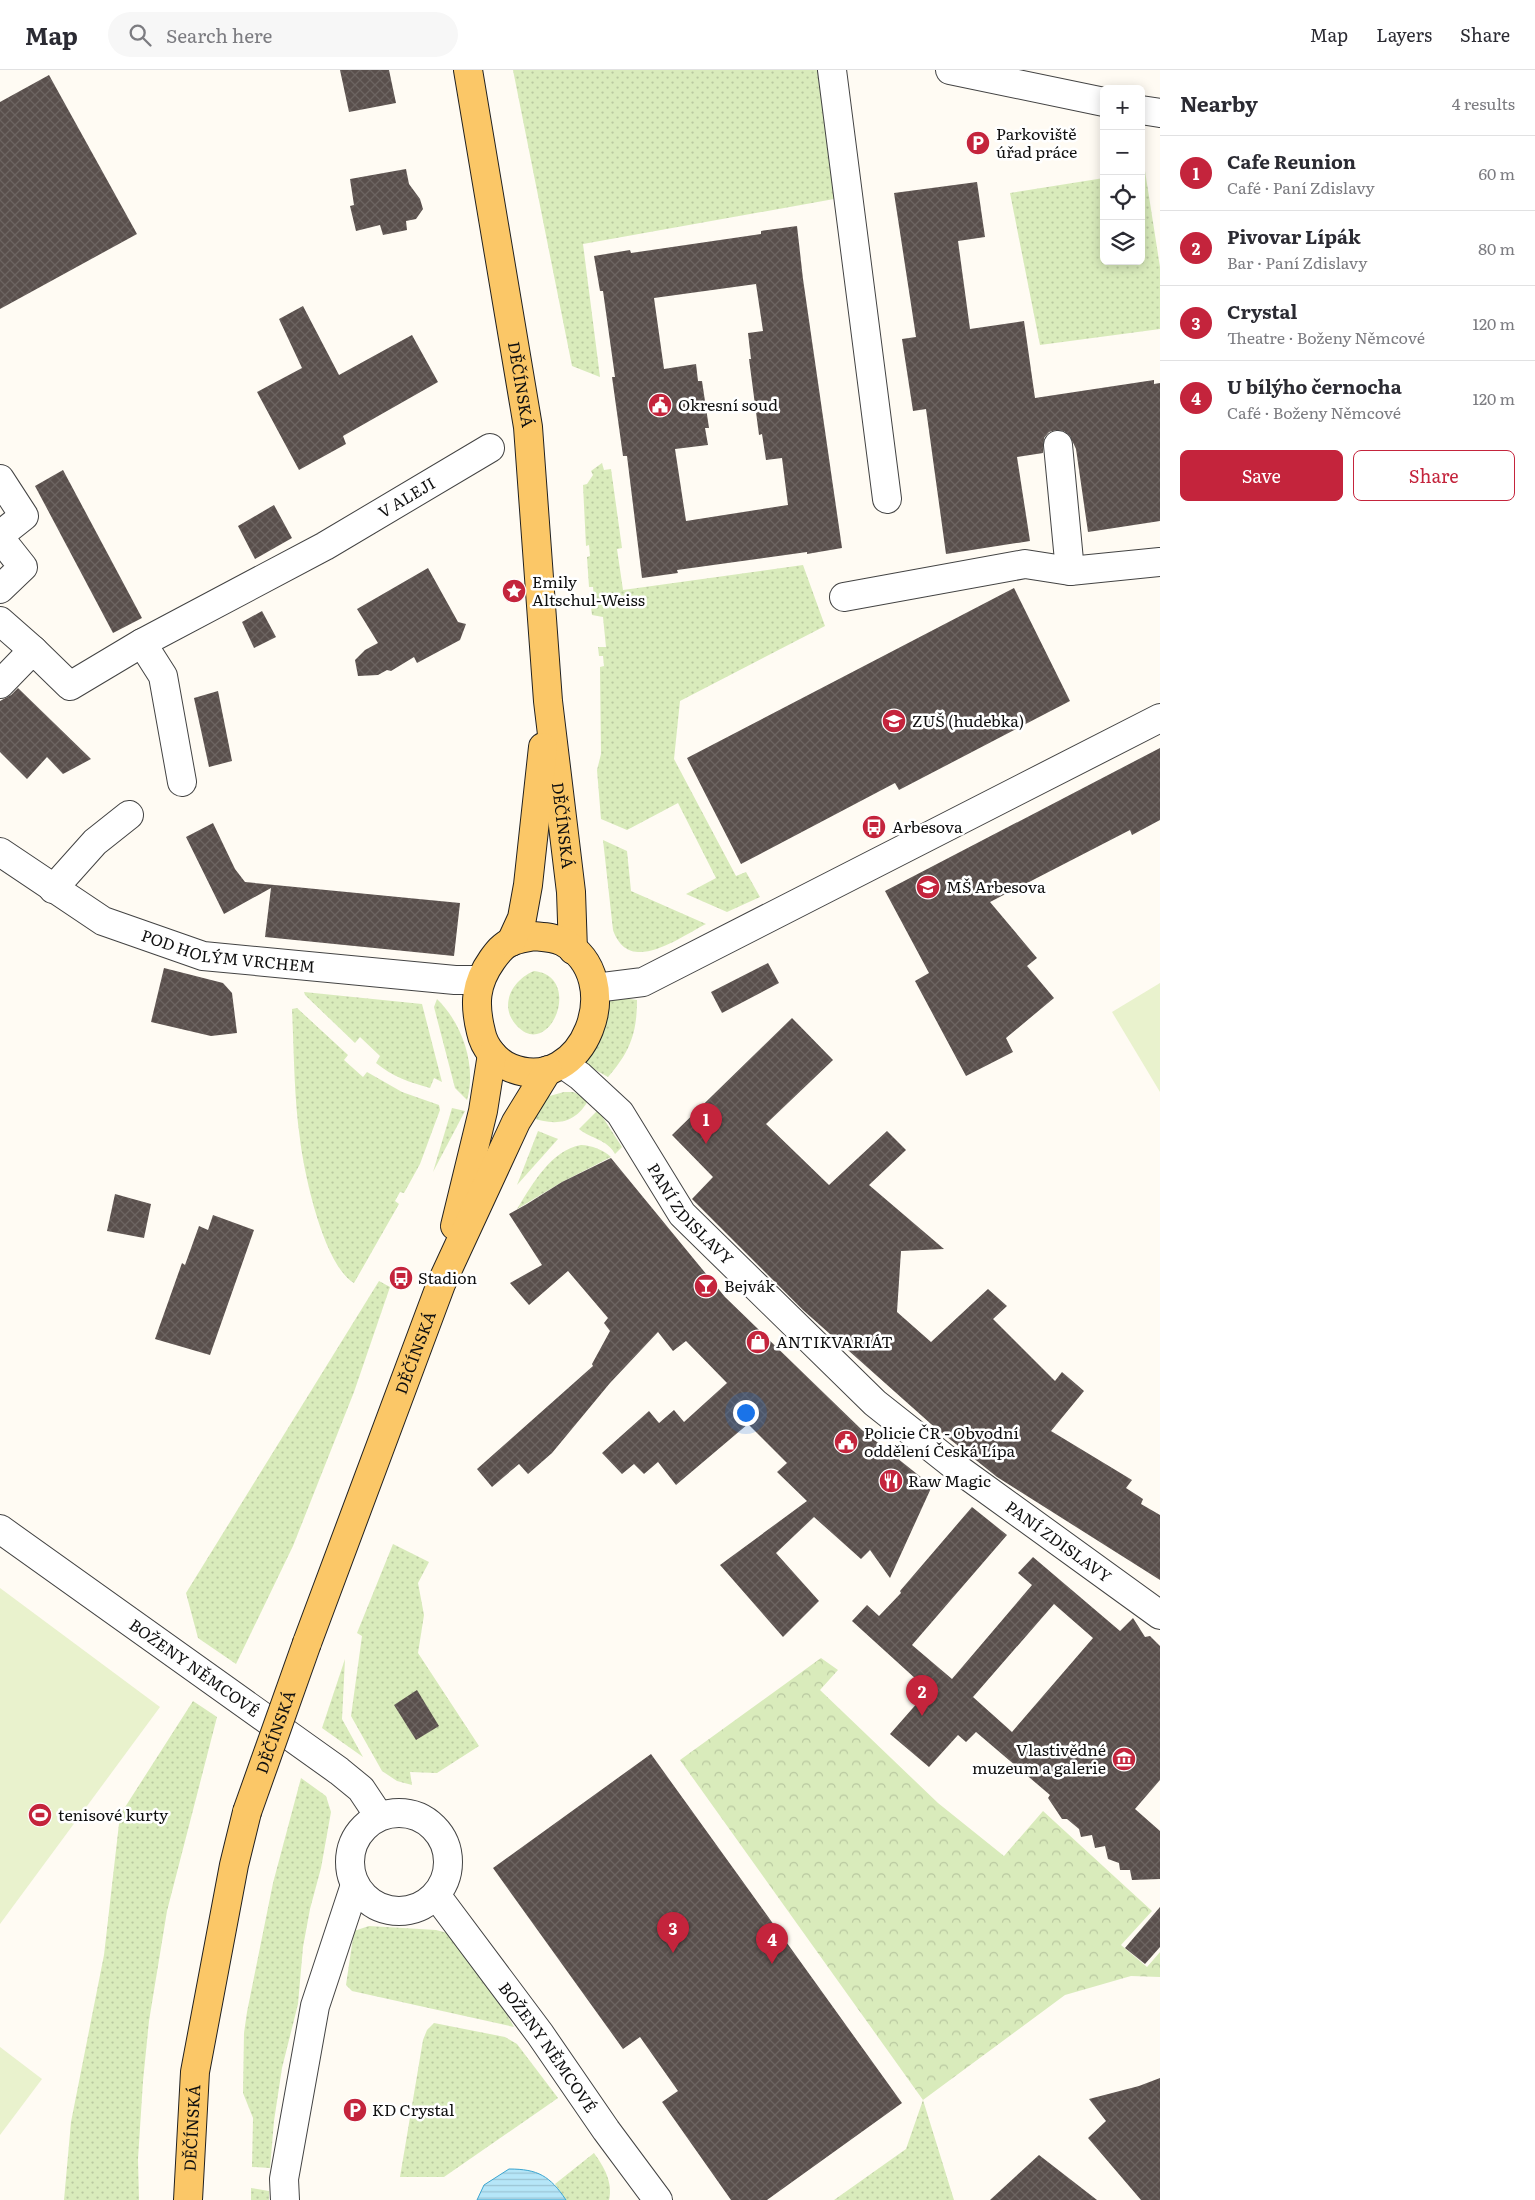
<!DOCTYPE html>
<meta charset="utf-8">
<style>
:root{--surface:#fff;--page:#f7f7f7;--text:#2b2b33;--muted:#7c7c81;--line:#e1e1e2;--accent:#c4243c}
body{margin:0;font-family:Literata,serif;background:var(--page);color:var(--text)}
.controls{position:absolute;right:15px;top:15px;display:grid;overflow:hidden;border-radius:8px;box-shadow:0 2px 12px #0003}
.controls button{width:45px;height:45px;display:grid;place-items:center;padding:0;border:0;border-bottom:1px solid var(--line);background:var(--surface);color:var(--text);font:25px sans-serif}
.you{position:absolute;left:745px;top:1342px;width:18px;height:18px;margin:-12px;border:4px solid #fff;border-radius:50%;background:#1a73e8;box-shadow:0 0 0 8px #1a73e833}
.badge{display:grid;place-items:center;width:32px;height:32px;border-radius:50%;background:var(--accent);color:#fff;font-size:16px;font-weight:700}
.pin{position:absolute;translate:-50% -41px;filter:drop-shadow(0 1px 2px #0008)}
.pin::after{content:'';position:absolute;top:26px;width:18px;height:15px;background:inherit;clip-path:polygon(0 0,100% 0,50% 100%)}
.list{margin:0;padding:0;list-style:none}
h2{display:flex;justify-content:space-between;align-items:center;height:65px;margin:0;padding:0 20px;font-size:21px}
h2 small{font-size:16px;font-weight:400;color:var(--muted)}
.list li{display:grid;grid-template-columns:32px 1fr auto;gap:15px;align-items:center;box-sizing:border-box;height:75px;padding:0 20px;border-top:1px solid var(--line)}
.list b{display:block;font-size:19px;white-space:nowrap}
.list p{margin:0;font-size:16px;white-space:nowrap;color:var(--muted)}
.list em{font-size:16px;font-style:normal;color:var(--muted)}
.actions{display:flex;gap:10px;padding:15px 20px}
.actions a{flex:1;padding:11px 0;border:1px solid var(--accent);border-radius:8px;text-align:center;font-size:18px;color:var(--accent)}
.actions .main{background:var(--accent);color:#fff}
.icon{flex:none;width:28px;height:28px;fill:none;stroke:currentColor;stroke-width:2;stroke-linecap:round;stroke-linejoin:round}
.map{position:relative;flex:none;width:1160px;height:2130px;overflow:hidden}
header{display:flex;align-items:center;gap:30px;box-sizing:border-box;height:70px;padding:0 25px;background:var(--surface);border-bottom:1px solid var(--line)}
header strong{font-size:24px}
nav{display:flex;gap:28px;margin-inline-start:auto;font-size:18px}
.search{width:350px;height:45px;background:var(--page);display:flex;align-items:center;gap:12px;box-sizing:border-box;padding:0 18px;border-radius:28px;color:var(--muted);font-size:19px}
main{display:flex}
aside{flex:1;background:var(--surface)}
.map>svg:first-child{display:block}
</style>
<header>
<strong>Map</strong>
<div class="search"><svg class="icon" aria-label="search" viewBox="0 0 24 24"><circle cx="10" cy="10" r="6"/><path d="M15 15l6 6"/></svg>Search here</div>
<nav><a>Map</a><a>Layers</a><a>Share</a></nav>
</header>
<main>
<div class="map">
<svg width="1160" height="2130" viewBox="0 0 1160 2130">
<defs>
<pattern id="grass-dots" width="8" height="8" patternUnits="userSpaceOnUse" patternTransform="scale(1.25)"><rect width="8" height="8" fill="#d9ebbb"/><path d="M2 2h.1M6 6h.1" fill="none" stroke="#b9c8a0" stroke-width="1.8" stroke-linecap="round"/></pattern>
<pattern id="park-crowns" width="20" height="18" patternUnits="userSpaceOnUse" patternTransform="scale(1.25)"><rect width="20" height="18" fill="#d9ebbb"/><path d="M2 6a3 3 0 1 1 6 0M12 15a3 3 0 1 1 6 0" fill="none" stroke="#b9c8a0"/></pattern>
<pattern id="water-rules" width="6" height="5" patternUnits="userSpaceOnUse" patternTransform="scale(1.25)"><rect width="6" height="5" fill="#b6e6f8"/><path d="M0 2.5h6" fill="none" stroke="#9bc4d4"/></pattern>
<pattern id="building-cross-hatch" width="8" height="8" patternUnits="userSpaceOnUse" patternTransform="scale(1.25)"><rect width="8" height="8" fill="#594f4c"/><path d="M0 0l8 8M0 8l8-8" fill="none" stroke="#6c6461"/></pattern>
</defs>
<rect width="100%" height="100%" fill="#fffbf3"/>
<g fill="url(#grass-dots)">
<path d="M513 0H819L834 129 583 174 600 307 572 296Z"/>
<path d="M1145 101 1160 197V259L1040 275 1010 123 1104 108V191H1141V102Z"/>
<path d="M602 393 604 400 611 399 622 478 617 479 623 520 803 495 825 556 680 631 674 689 736 806 746 802 760 827 727 842 686 824 716 808 678 733 627 760 601 749 597 700 601 684 600 597 604 596 603 586H599L598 577H606L603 547 592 545 590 530 594 529 593 517H589L587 487 590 486 589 475 586 476 583 415 587 414 593 405 591 401Z"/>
<path d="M603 770 627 781 631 821 706 854C678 868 629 906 613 860Z"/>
<path d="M534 901C584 906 550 991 517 956 498 936 512 910 534 901Z"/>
<path d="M304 922 422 934 442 1012 434 1008 430 1018C409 1012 393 1007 376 993L380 986 360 967 355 973 305 925Z"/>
<path d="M609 926 637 930C637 963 630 982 608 1007L583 993C603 967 608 960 609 926Z"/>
<path d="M437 929C462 953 477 996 467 1030L455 1018 434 937Z"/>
<path d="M297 938 348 985 344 990 363 1007 367 1002 402 1022 439 1035 440 1040 420 1094 404 1123 400 1122 395 1131 399 1134 354 1213C324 1196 304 1104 300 1069 294 1027 294 982 292 939Z"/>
<path d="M564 1022H573L589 1029C575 1055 555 1056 529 1047L546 1027Z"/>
<path d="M452 1038 465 1041 433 1102Z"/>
<path d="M598 1040 622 1077 615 1084C607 1069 591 1069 579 1059Z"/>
<path d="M538 1061 558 1069 517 1115Z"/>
<path d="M581 1075C591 1075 604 1080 611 1087L562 1112 517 1139C532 1115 551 1080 581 1075Z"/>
<path d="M379 1211 390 1217 354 1322 293 1476 236 1594 198 1568 186 1523Z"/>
<path d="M393 1474 429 1492 418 1513 424 1545 418 1583 479 1676 437 1703 410 1702 412 1715 397 1711 382 1701 351 1646 362 1566 357 1563Z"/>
<path d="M345 1589 342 1649 363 1687 322 1658Z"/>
<path d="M193 1631 217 1647 167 1841 149 1951 143 2011 138 2089 139 2130H64L71 2052 104 1885 120 1745Z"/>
<path d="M301 1708 326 1726 331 1742 321 1798 310 1839 303 1877 298 1934 282 1998 274 2051 270 2098 252 2097 253 2048 243 2023 244 1963 247 1942 273 1813Z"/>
<path d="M369 1856 436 1860 463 1867 514 1957 352 1921 346 1915 354 1861Z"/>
<path d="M434 1953 505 1967 517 1974 558 2028 444 2107H400L423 1970 427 1960Z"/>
<path d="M923 2030 954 2130H834L906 2079Z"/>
<path d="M594 2083C604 2097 613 2112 609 2130H566L555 2114Z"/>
<path d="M251 2118 269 2121V2130H251Z"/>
</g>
<path fill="url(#park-crowns)" d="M821 1588 838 1600 820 1620 938 1733 1004 1786 1043 1741 1152 1841 1121 1875 1147 1897 1160 1882V1907L1131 1906 1065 1925 923 2030 680 1690Z"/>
<g fill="#e9f2cd">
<path d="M1160 913V1022L1112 942Z"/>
<path d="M0 1518 160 1637 0 1854Z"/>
<path d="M0 1977 42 2009 0 2065Z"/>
</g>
<path fill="url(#water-rules)" stroke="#3ba5d0" d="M509 2099C538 2099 550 2106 566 2130H477L484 2115Z"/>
<g fill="url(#building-cross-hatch)" fill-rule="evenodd">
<path d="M340 0H389L396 33 349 42Z"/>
<path d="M49 5 137 164 0 239V32Z"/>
<path d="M406 99 409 114 420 129 423 139 416 149 406 151 407 160 383 165 380 155 356 161 350 136 354 135 350 109Z"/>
<path d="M977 112 985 167 958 171 970 259 1024 251 1035 328 1154 310V314L1160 313V451L1088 462 1076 379 1070 366 1064 361 1056 360 1049 362 1044 368 1043 383 1017 387 1030 471 946 484 926 339 913 341 902 269 916 267 894 123Z"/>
<path d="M797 156 803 209 842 478 807 484V482L677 500 678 503 642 508 627 386H623L612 307H615L603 221H600L594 186 630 180 631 183 761 164V161ZM756 214 763 261 748 263 751 289H749L759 365 762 364 766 390 782 388 788 435 686 451 675 379 708 375 705 358H709L702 311H698L696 294 664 299 654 228Z"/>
<path d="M303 236 339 305 412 265 438 312 343 366 346 374 299 400 257 322 302 298 279 249Z"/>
<path d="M63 400 142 548 113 563 35 416Z"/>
<path d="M274 435 292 468 255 489 238 456Z"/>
<path d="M428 498 458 552 466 554 460 570 417 593 414 587 391 601 387 600 378 605 358 606 355 590 365 580 378 573 357 539Z"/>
<path d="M1014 518 1070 631 899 720 895 713 741 794 687 688Z"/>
<path d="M262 541 276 567 254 578 242 552Z"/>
<path d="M18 618 91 689 63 704 47 687 27 709 0 682V631L11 625Z"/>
<path d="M218 621 232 691 209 697 194 628Z"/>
<path d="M1160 678V750L1132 765 1130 760 990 832 1037 888 1027 896 1054 928 1006 968 1013 982 966 1006 915 911 929 903 885 821Z"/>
<path d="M213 753 235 799 245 812 460 833 454 886 265 867 271 818 224 844 186 767Z"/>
<path d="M768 893 779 913 722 943 711 922Z"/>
<path d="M164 898 223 913 232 923 237 963 211 966 151 952Z"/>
<path d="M792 948 833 990 766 1054 829 1115 887 1061 906 1080 869 1115 944 1179 901 1181 897 1242 931 1272 988 1219 1007 1236 993 1249 1055 1311 1062 1302 1084 1321 1051 1361 1132 1410 1126 1418 1143 1429 1141 1434 1160 1445V1510L997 1407 931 1354 803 1240 692 1129 713 1107 672 1065Z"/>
<path d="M611 1088 725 1227 862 1360 932 1416 890 1508 870 1480 861 1489 814 1447 776 1483 819 1531 783 1567 720 1495 807 1431 777 1402 787 1393 748 1354 676 1415 658 1392 644 1404 634 1394 622 1404 602 1383 649 1341 659 1353 674 1340 684 1352 727 1313 686 1271 673 1281 658 1262 610 1313 552 1383 528 1404 519 1394 492 1417 477 1399 593 1296 592 1294 610 1261 604 1253 608 1248 568 1201 529 1235 510 1213 542 1195 509 1144 527 1134 562 1112Z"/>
<path d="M115 1124 151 1134 144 1168 107 1161Z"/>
<path d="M213 1145 254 1160 210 1285 155 1269 182 1193 185 1195 199 1156 208 1160Z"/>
<path d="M972 1437 1007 1465 912 1575 952 1609 1032 1515 1018 1503 1033 1487 1120 1561 1133 1548 1145 1567 1150 1566 1160 1576V1710L1135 1739 1160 1761V1809L1132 1810 1130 1800H1120L1119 1793 1108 1789 1105 1776 1095 1778 1092 1765 1081 1767 1079 1759 1067 1749H1062L1048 1728 1050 1725 976 1662 966 1672 958 1665 929 1697 890 1664 919 1631 908 1622 917 1610 852 1551 867 1535 879 1546 901 1523 900 1521ZM1054 1534 1093 1568 1012 1662 973 1627Z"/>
<path d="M417 1620 439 1656 416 1670 394 1635Z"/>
<path d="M651 1684 902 2033 767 2130H731L662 2032 678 2021 640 1967 623 1979 493 1798Z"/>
<path d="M1160 1837V1877L1145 1894 1125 1878Z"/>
<path d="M1160 2008V2130H1141L1088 2068 1106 2051 1089 2029 1139 2016Z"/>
<path d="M1039 2085 1097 2130H990Z"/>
</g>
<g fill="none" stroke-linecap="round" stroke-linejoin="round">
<g stroke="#434343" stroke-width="30">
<g id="minor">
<path d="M832 0 887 429"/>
<path d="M950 0 1104 32"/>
<path d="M1141 40 1160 43"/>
<path d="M1058 375 1070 501"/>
<path d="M0 409 24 446 0 465"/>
<path d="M0 468 23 497 0 519"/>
<path d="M844 527 1025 494 1070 501 1160 492"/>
<path d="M0 551 33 580"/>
<path id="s1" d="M142 573 325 476 490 378"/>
<path d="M0 614 33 580 70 616 142 573 163 606 182 712"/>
<path id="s2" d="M0 782 103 851 203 886 455 910H480"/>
<path d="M53 819 95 772 129 745"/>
<path d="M595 918 643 912 1160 648"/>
<path id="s3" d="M563 994 580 1006 620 1043 682 1144 875 1333 961 1401 1160 1545"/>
<path id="s4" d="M0 1459 339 1701 361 1719 379 1746"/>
<circle cx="399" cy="1792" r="49"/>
<path id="s5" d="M436 1825 540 1964 606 2060 658 2130"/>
<path d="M285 2130 284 2109 315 1936 355 1815"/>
</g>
</g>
<g stroke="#212121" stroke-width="30">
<g id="major">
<path id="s6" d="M468 0 528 357 548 631 571 822 573 880"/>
<path d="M533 866C543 867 554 867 563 872 629 908 584 1027 511 998 496 992 484 977 481 962 474 934 475 914 492 890 497 883 503 875 511 872 517 869 526 868 533 866Z"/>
<path d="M511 872 522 848 528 815 543 677"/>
<path d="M455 1156 483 1041 492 984"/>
<path id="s7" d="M307 1573 441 1214 516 1052 548 1000"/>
<path id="s8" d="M188 2130 195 2002 234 1795 247 1742"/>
</g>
</g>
<use href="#minor" stroke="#fff" stroke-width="28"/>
<use href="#major" stroke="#fbc767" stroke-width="28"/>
<g stroke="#212121" stroke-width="30" stroke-linecap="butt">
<g id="major-bridge">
<path id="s9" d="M247 1742 307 1573"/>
</g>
</g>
<use href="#major-bridge" stroke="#fbc767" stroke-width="28"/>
</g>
<defs>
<g id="parking-disc" transform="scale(1.25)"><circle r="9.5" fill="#c4243c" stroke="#fff"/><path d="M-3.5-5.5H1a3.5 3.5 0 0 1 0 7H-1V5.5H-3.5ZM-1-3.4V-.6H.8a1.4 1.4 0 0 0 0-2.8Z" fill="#fff"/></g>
<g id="civic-disc" transform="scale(1.25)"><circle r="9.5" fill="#c4243c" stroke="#fff"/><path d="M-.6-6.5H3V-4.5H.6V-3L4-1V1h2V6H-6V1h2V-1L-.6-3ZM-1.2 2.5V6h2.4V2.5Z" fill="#fff"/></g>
<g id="sight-disc" transform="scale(1.25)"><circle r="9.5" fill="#c4243c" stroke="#fff"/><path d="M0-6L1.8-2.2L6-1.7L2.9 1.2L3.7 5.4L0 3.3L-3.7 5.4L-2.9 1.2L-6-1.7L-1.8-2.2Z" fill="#fff"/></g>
<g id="school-disc" transform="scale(1.25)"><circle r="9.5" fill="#c4243c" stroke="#fff"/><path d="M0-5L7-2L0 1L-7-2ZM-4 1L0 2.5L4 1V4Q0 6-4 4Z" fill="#fff"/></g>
<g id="bus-disc" transform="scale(1.25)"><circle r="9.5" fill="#c4243c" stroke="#fff"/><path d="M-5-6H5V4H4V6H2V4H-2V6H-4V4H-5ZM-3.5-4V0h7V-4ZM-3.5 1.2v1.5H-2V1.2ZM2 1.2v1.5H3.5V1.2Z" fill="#fff"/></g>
<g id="bar-disc" transform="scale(1.25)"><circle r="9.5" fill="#c4243c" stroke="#fff"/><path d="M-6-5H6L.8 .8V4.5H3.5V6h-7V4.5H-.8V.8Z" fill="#fff"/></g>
<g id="shop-disc" transform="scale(1.25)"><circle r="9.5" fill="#c4243c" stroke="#fff"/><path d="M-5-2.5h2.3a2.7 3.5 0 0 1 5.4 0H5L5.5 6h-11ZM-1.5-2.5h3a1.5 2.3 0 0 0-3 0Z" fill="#fff"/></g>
<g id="restaurant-disc" transform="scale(1.25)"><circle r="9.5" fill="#c4243c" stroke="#fff"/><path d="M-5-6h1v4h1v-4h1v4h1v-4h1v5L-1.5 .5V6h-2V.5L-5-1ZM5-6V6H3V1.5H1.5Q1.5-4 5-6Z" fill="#fff"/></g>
<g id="museum-disc" transform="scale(1.25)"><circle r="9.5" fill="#c4243c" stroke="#fff"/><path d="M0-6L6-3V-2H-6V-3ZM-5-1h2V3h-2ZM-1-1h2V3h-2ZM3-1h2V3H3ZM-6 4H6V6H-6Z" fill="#fff"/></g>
<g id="stadium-disc" transform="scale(1.25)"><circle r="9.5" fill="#c4243c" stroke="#fff"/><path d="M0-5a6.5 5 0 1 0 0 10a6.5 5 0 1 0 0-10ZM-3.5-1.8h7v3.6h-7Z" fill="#fff"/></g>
</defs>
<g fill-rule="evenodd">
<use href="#parking-disc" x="978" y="73"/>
<use href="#civic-disc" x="660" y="335"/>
<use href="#sight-disc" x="514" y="521"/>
<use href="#school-disc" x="894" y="651"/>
<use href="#bus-disc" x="874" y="757"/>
<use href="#school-disc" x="928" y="817"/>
<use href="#bus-disc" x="401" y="1208"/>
<use href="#bar-disc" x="706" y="1216"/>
<use href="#shop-disc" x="758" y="1272"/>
<use href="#civic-disc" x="846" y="1372"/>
<use href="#restaurant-disc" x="891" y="1411"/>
<use href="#museum-disc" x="1124" y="1689"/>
<use href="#stadium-disc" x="40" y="1745"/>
<use href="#parking-disc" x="355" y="2040"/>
</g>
<g text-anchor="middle" stroke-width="5" stroke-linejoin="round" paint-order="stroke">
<g font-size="16" fill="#101010" stroke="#fff" text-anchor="start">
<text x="996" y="70">Parkoviště<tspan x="996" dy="18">úřad práce</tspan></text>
<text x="678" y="341">Okresní soud</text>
<text x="532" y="518">Emily<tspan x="532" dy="18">Altschul-Weiss</tspan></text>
<text x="912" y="657">ZUŠ (hudebka)</text>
<text x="892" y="763">Arbesova</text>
<text x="946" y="823">MŠ Arbesova</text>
<text x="418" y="1214">Stadion</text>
<text x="724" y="1222">Bejvák</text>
<text x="776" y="1278">ANTIKVARIÁT</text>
<text x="864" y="1369">Policie ČR - Obvodní<tspan x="864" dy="18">oddělení Česká Lípa</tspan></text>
<text x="908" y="1417">Raw Magic</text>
<text x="1106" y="1686" text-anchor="end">Vlastivědné<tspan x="1106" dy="18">muzeum a galerie</tspan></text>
<text x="58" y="1751">tenisové kurty</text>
<text x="372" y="2046">KD Crystal</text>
</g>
<g font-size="16" fill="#101010" stroke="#fff">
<text dy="6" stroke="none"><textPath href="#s6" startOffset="319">DĚČÍNSKÁ</textPath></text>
<text dy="6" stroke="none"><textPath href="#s1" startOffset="302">V ALEJI</textPath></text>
<text dy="6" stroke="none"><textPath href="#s6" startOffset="762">DĚČÍNSKÁ</textPath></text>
<text dy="6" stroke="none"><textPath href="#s2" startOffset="254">POD HOLÝM VRCHEM</textPath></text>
<text dy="6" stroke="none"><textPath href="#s3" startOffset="199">PANÍ ZDISLAVY</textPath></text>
<text dy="6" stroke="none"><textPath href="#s7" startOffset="310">DĚČÍNSKÁ</textPath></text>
<text dy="6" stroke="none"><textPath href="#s3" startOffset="694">PANÍ ZDISLAVY</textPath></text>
<text dy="6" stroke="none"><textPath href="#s4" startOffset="239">BOŽENY NĚMCOVÉ</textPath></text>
<text dy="6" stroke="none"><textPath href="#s9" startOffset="85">DĚČÍNSKÁ</textPath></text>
<text dy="6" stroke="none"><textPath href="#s5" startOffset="189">BOŽENY NĚMCOVÉ</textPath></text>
<text dy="6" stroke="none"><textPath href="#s8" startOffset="72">DĚČÍNSKÁ</textPath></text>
</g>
</g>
</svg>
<div class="controls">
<button>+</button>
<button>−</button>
<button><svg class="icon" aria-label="locate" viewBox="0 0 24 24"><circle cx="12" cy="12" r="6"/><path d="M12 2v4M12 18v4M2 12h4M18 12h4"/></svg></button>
<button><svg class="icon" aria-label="layers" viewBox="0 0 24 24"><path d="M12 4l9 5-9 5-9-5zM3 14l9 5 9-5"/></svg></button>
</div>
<div class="you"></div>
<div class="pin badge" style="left:706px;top:1074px">1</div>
<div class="pin badge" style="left:922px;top:1646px">2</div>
<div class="pin badge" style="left:673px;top:1883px">3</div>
<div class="pin badge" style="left:772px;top:1894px">4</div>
</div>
<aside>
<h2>Nearby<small>4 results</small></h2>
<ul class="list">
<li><span class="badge">1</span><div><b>Cafe Reunion</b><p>Café · Paní Zdislavy</p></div><em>60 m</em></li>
<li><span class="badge">2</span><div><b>Pivovar Lípák</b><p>Bar · Paní Zdislavy</p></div><em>80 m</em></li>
<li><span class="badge">3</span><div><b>Crystal</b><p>Theatre · Boženy Němcové</p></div><em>120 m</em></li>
<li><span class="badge">4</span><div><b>U bílýho černocha</b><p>Café · Boženy Němcové</p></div><em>120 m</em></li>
</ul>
<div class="actions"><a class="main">Save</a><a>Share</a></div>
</aside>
</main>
